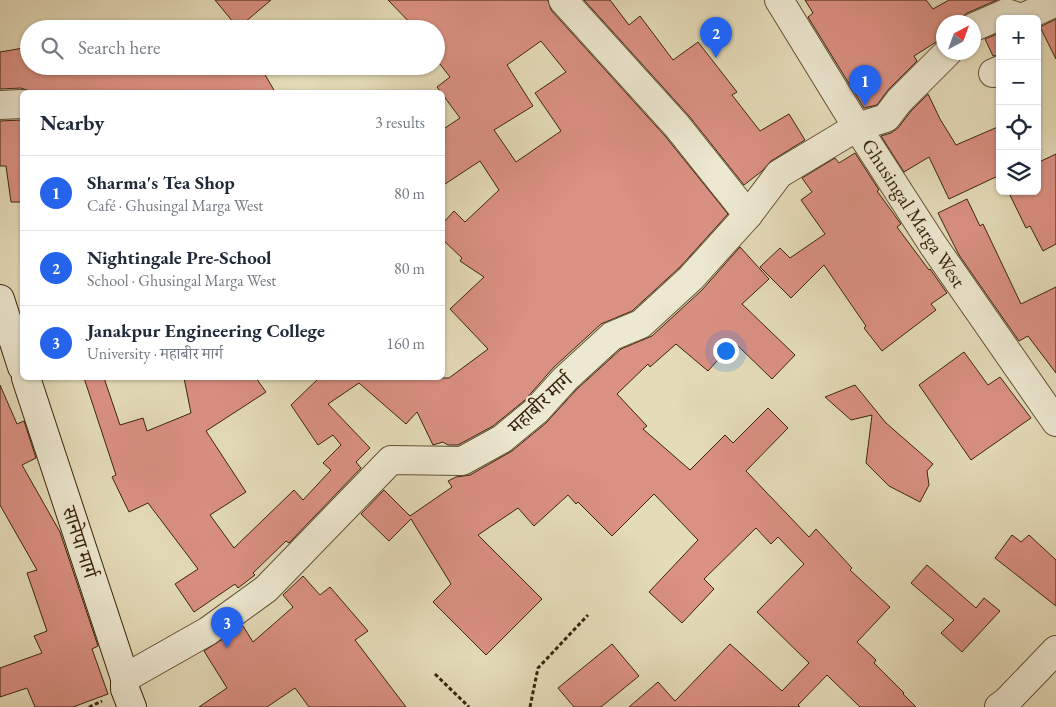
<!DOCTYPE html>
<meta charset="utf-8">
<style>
:root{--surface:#fff;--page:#f2f2f3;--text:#1f2937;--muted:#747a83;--line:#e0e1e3;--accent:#2563eb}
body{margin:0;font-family:"EB Garamond","Noto Serif Devanagari",serif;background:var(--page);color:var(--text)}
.controls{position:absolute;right:15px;top:15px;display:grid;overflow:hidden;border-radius:8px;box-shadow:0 1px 4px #0004}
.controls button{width:45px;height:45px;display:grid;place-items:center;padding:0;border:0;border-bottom:1px solid var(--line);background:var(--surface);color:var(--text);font:25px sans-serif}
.compass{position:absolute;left:936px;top:15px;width:45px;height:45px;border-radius:50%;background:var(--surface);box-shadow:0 1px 4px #0004;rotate:41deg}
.you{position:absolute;left:725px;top:350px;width:18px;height:18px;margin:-12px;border:4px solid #fff;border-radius:50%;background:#1a73e8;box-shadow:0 0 0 8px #1a73e833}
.badge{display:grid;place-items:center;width:32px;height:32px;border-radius:50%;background:var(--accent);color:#fff;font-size:16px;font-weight:700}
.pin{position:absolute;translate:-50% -41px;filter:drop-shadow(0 1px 2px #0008)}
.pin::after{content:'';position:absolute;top:26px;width:18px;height:15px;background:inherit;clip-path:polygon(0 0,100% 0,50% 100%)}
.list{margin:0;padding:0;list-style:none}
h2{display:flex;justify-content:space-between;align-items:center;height:65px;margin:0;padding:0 20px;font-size:21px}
h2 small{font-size:16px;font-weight:400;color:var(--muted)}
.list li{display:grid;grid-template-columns:32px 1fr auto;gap:15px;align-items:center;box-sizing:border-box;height:75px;padding:0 20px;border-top:1px solid var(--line)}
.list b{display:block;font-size:19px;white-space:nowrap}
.list p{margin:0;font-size:16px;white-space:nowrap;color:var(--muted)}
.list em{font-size:16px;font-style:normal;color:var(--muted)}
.icon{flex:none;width:28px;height:28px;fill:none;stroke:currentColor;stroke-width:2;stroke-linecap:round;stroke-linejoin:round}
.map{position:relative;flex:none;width:1056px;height:707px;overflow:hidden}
.search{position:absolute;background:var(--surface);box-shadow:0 1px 4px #0004;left:20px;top:20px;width:425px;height:55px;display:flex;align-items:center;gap:12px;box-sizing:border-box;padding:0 18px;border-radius:28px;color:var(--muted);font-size:19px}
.panel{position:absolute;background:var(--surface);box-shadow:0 1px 4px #0004;left:20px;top:90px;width:425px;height:290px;border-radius:8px}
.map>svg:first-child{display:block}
</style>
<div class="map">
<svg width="1056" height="707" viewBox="0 0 1056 707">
<rect width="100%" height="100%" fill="#e4dbb8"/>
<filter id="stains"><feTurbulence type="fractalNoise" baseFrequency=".004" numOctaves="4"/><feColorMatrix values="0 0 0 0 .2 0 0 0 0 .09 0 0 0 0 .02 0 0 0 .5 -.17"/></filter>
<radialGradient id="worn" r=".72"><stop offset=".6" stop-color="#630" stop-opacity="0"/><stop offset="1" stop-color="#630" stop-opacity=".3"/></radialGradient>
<g fill="#da9082" stroke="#3a250a" fill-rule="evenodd">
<path d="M215 0H271L238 28Z"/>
<path d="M388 0H548L551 10 665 136 728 214 680 267 632 311 601 324 554 367 525 400 493 426 458 445H448L443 442 433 445 417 412 406 424 359 383 328 404 370 448 356 462 361 468 289 543 286 541 253 573 255 575 238 588 235 584 194 612 175 584 198 569 148 503 129 512 112 477 116 475 84 378H104L120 425 143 418 147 431 191 413 184 378H256L266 392 206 431 246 492 210 515 234 548 294 490 303 500 331 470 323 463 341 445 333 435 318 445 291 405 319 378H449L488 349 450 309 484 277 460 261 462 258 442 239V224L454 211 465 222 499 190 480 161 442 186V130L460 118 437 87 450 77 436 59V29H416ZM541 41 566 72 535 93 561 131 516 162 494 130 533 106 507 65Z"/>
<path d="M584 0H610L629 25 640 16 673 60 698 42 737 92 732 95 760 131 789 114 805 140 771 161 762 171 744 185 689 116Z"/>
<path d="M805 0H926L933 9 949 0H997L967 13 962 17 959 22H944V37L914 56 917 61 888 90 877 105 864 108 808 17 813 13Z"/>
<path d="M1056 19V59L1040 27Z"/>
<path d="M1000 33V55L993 56 985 39Z"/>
<path d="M29 47V66H260L275 92H32L21 88 0 89V52Z"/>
<path d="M928 94 940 119 956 145 1000 126V175L949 199 929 157 904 172 881 136 891 133 898 128 911 111Z"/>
<path d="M22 120V202H11L6 166H0V121Z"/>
<path d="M855 153 879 190 877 191 901 224 897 227 929 270 930 269 947 293 931 304 936 310 882 351 864 328 866 326 824 265 791 298 760 267 780 248 790 258 825 234 801 200 812 192 802 178 835 158 839 163Z"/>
<path d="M1056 154V244L1043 251 1030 226 1026 228 1008 191H1037V163Z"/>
<path d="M967 199 980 226 983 224 1021 304 1056 287V373L1028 336 1019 341 959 255 938 213Z"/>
<path d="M740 247 769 279 742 304 795 355 772 379 734 342 708 371 676 344 650 367 648 364 617 394 647 426 643 429 690 470 725 435 733 443 768 408 788 428 746 471 809 537 816 529 852 568 850 570 890 607 857 642 876 660 874 663 904 693 903 694 916 707H860L827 675 798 705 800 707H629L658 682 675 701 730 644 782 691 809 663 757 612 804 564 778 537 771 544 756 528 704 579 714 589 682 623 649 592 698 540 654 494 612 536 578 502 576 504 568 495 534 526 518 508 478 535 542 599 486 655 433 602 451 584 411 519 389 541 361 514 384 490 410 516 452 487 448 481 456 477 470 475 512 451 546 423 576 390 621 349 652 336 702 290Z"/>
<path d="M964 352 988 385 1000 377 1031 418 971 460 919 385Z"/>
<path d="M0 385 17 424 24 421 36 458 22 465 60 532 98 646 92 649 108 694 73 707H35L27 688 0 697V668L42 653 34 636 47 631 27 573 37 570 0 505Z"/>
<path d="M855 385 886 423 933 464 927 471 929 485 920 502 889 486 866 463 872 415 851 420 825 397Z"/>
<path d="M1012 535 1021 542 1029 535 1056 560V606L995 558Z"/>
<path d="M927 565 976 608 984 598 1000 611 962 652 941 633 954 620 911 583Z"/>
<path d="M303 576 320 595 330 587 368 631 355 640 406 707H309L295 688 267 707H199L227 688 204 651 243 626 253 642 293 607 283 595Z"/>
<path d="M612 644 639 676 601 707H574L558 688Z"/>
</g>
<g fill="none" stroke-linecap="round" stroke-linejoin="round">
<g stroke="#645236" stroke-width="30">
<g id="minor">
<path d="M563 0 677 126 748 215"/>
<path d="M779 0 857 127 933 245 1056 422"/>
<path d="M974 27 1006 13 1022 18 1056 2"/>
<path d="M993 73 1000 70"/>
<path d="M0 105 22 104"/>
<path d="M125 678 208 631 266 589 391 460 462 461 502 439 536 411 565 379 612 336 641 324 691 278 748 215 779 174 857 127 886 118 899 101 948 52"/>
<path d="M999 707 1006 702 1056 650"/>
</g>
</g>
<g stroke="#3a250a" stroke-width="30">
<g id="secondary">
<path d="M0 299 22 367"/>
<path d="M26 378 125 678V689L132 707"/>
</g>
</g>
<g stroke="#3a250a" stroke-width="3" stroke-dasharray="4 2.5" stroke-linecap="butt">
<path d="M435 674 469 707"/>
<path d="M89 707 102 701"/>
<path d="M530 707 538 668 588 615"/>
</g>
<use href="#minor" stroke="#ede8d1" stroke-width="28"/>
<use href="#secondary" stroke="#ede8d1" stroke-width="28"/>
</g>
<g text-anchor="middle" stroke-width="4.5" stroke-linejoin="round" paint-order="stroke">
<g font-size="20" fill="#3a250a" stroke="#ede8d1">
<text transform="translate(914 213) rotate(57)" y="7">Ghusingal Marga West</text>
<text transform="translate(540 403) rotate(-43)" y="7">महाबीर मार्ग</text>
<text transform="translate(80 542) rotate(72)" y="7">सानेपा मार्ग</text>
</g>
</g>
<rect width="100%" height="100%" filter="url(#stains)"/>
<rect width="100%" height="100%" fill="url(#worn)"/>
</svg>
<div class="controls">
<button>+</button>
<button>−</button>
<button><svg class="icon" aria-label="locate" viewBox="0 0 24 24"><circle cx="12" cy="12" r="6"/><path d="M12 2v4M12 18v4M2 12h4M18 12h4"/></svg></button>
<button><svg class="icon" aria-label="layers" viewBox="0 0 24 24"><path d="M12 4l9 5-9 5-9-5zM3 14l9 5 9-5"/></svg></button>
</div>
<svg class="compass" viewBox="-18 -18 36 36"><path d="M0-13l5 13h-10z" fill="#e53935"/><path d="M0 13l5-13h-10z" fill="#747a83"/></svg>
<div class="you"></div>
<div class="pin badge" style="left:865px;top:106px">1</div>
<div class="pin badge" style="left:716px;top:58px">2</div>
<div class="pin badge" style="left:227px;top:648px">3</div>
<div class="search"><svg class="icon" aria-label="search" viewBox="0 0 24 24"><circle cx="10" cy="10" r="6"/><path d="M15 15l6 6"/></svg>Search here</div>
<section class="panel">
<h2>Nearby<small>3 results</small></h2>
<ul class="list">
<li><span class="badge">1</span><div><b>Sharma's Tea Shop</b><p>Café · Ghusingal Marga West</p></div><em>80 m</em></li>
<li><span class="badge">2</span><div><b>Nightingale Pre-School</b><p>School · Ghusingal Marga West</p></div><em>80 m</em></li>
<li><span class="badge">3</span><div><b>Janakpur Engineering College</b><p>University · महाबीर मार्ग</p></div><em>160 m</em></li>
</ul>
</section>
</div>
